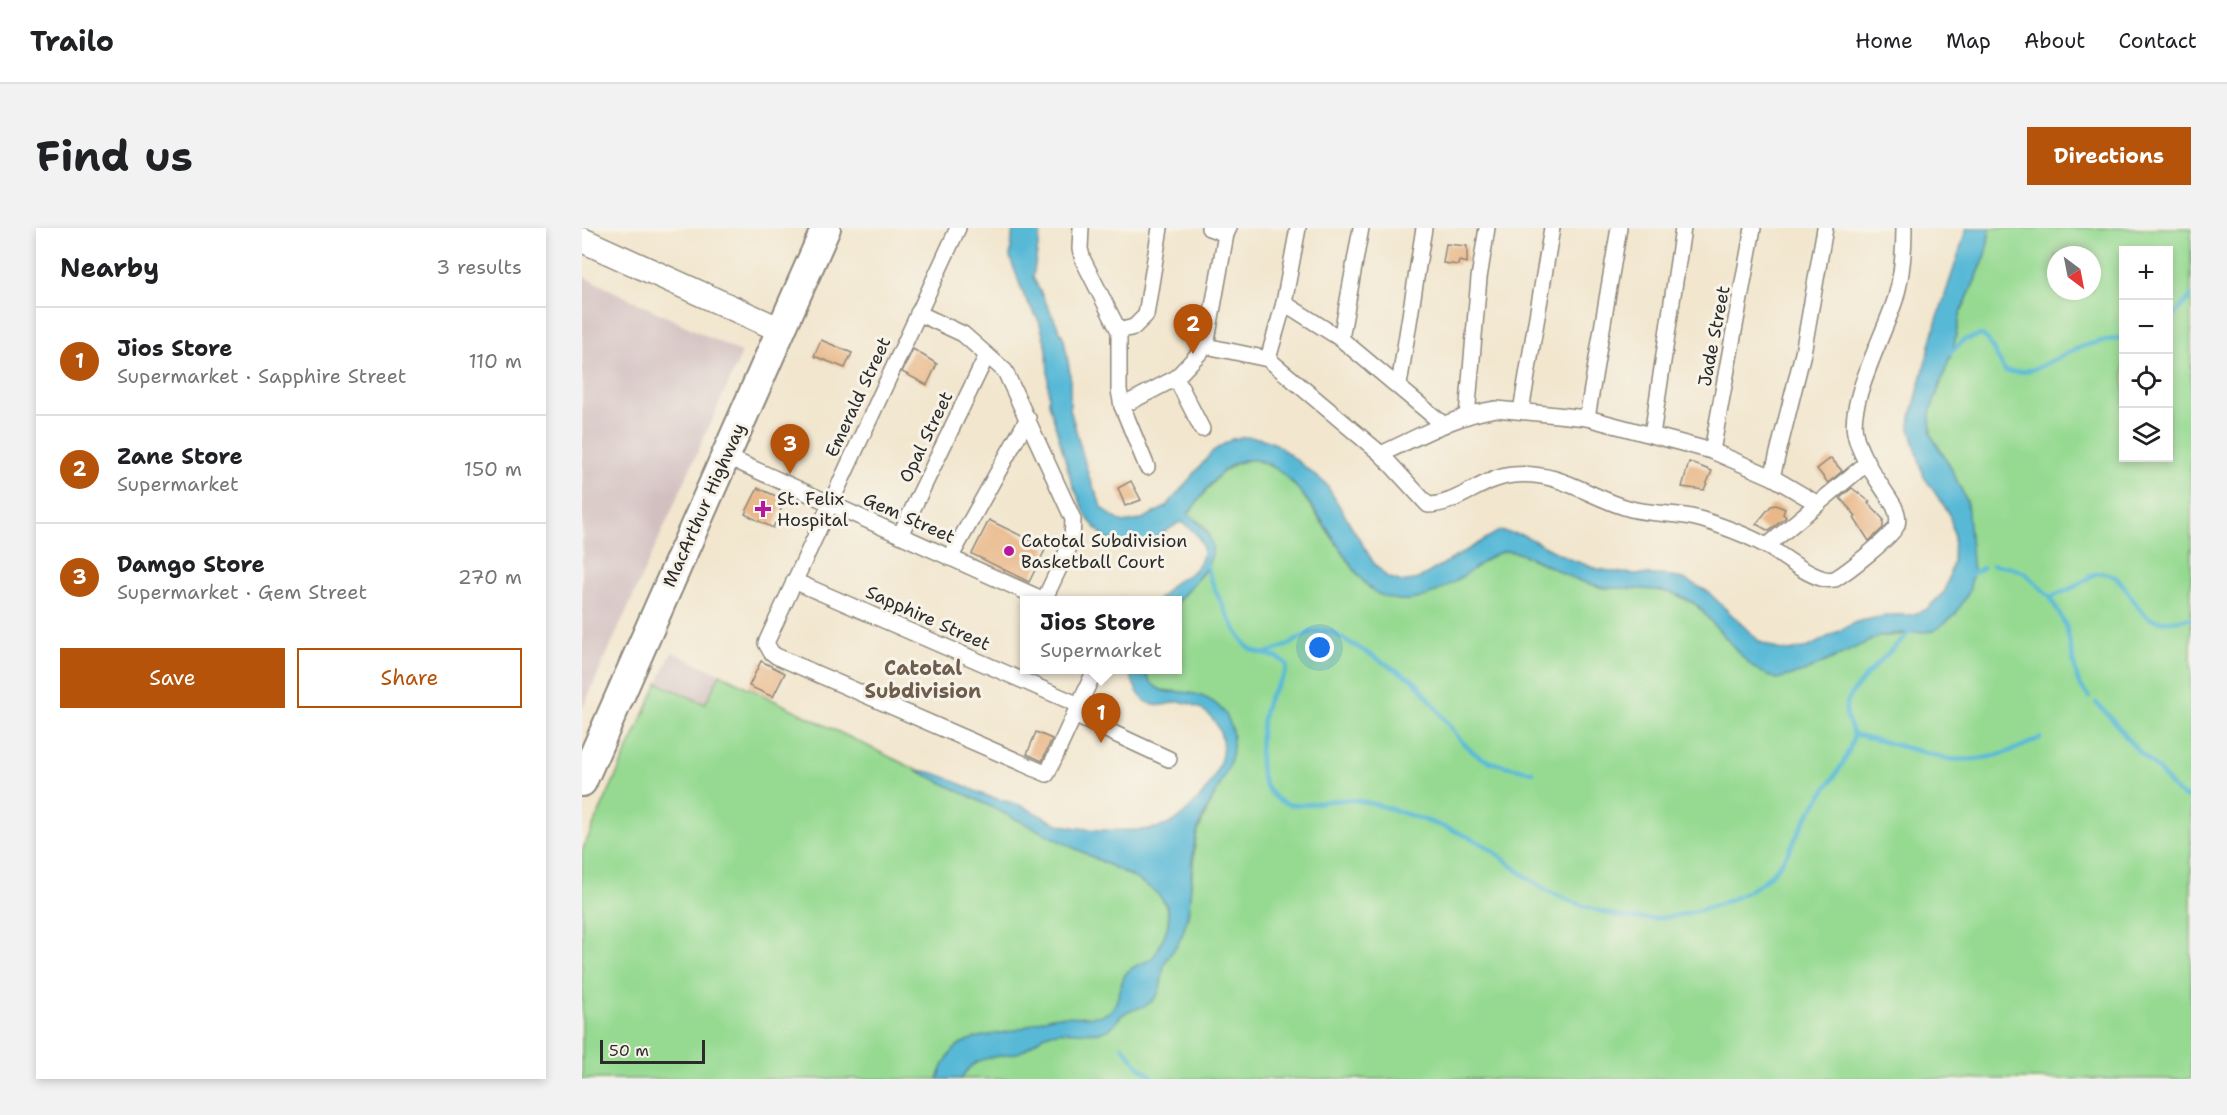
<!DOCTYPE html>
<meta charset="utf-8">
<style>
:root{--surface:#fff;--page:#f2f2f2;--text:#202124;--muted:#757577;--line:#e0e0e0;--accent:#b45309}
body{margin:0;font-family:"Shantell Sans",sans-serif;background:var(--page);color:var(--text)}
.controls{position:absolute;right:18px;top:18px;display:grid;overflow:hidden;border-radius:0px;box-shadow:0 3px 9px #0003}
.controls button{width:54px;height:54px;display:grid;place-items:center;padding:0;border:0;border-bottom:2px solid var(--line);background:var(--surface);color:var(--text);font:30px sans-serif}
.compass{position:absolute;left:1465px;top:18px;width:54px;height:54px;border-radius:50%;background:var(--surface);box-shadow:0 3px 9px #0003;rotate:148deg}
.scale{position:absolute;left:18px;bottom:15px;width:105px;box-sizing:border-box;padding-left:6px;border:3px solid #2b2b2b;border-top:0;font-size:16px;line-height:21px;white-space:nowrap;color:#2b2b2b;-webkit-text-stroke:4px #f7f3e8;paint-order:stroke}
.you{position:absolute;left:738px;top:420px;width:21px;height:21px;margin:-15px;border:4px solid #fff;border-radius:50%;background:#1a73e8;box-shadow:0 0 0 9px #1a73e833}
.badge{display:grid;place-items:center;width:39px;height:39px;border-radius:50%;background:var(--accent);color:#fff;font-size:20px;font-weight:700}
.pin{position:absolute;translate:-50% -50px;filter:drop-shadow(0 2px 3px #0008)}
.pin::after{content:'';position:absolute;top:32px;width:21px;height:18px;background:inherit;clip-path:polygon(0 0,100% 0,50% 100%)}
.popup{position:absolute;left:438px;top:368px;width:162px;height:78px;box-sizing:border-box;display:grid;place-content:center;border-radius:0px;background:var(--surface);filter:drop-shadow(0 2px 4px #0005);font-size:20px;white-space:nowrap;color:var(--muted)}
.popup b{font-size:22px;color:var(--text)}
.popup::after{content:'';position:absolute;left:50%;top:100%;margin-left:-12px;border:12px solid transparent;border-top-color:var(--surface)}
.list{margin:0;padding:0;list-style:none}
h2{display:flex;justify-content:space-between;align-items:center;height:78px;margin:0;padding:0 24px;font-size:26px}
h2 small{font-size:20px;font-weight:400;color:var(--muted)}
.list li{display:grid;grid-template-columns:39px 1fr auto;gap:18px;align-items:center;box-sizing:border-box;height:108px;padding:0 24px;border-top:2px solid var(--line)}
.list b{display:block;font-size:22px;white-space:nowrap}
.list p{margin:0;font-size:20px;white-space:nowrap;color:var(--muted)}
.list em{font-size:20px;font-style:normal;color:var(--muted)}
.actions{display:flex;gap:12px;padding:18px 24px}
.actions a{flex:1;padding:14px 0;border:2px solid var(--accent);border-radius:0px;text-align:center;font-size:21px;color:var(--accent)}
.actions .main{background:var(--accent);color:#fff}
.icon{flex:none;width:33px;height:33px;fill:none;stroke:currentColor;stroke-width:2;stroke-linecap:round;stroke-linejoin:round}
.map{position:relative;flex:none;width:1609px;height:851px;overflow:hidden;border-radius:0px}
header{display:flex;align-items:center;gap:36px;box-sizing:border-box;height:84px;padding:0 30px;background:var(--surface);border-bottom:2px solid var(--line)}
header strong{font-size:28px}
nav{display:flex;gap:33px;margin-inline-start:auto;font-size:21px}
.intro{display:flex;align-items:center;justify-content:space-between;box-sizing:border-box;height:144px;padding:0 36px}
h1{margin:0;font-size:42px}
.button{padding:15px 27px;border-radius:0px;background:var(--accent);color:#fff;font-size:21px;font-weight:700}
main{display:flex;gap:36px;padding:0 36px}
aside{flex:1;background:var(--surface);border-radius:0px;box-shadow:0 3px 9px #0003}
.map>svg:first-child{display:block}
</style>
<header>
<strong>Trailo</strong>
<nav><a>Home</a><a>Map</a><a>About</a><a>Contact</a></nav>
</header>
<div class="intro"><h1>Find us</h1><a class="button">Directions</a></div>
<main>
<aside>
<h2>Nearby<small>3 results</small></h2>
<ul class="list">
<li><span class="badge">1</span><div><b>Jios Store</b><p>Supermarket · Sapphire Street</p></div><em>110 m</em></li>
<li><span class="badge">2</span><div><b>Zane Store</b><p>Supermarket</p></div><em>150 m</em></li>
<li><span class="badge">3</span><div><b>Damgo Store</b><p>Supermarket · Gem Street</p></div><em>270 m</em></li>
</ul>
<div class="actions"><a class="main">Save</a><a>Share</a></div>
</aside>
<div class="map">
<svg width="1609" height="851" viewBox="0 0 1609 851">
<rect width="100%" height="100%" fill="#f7f3e8"/>
<filter id="ink" filterUnits="userSpaceOnUse"><feTurbulence type="fractalNoise" baseFrequency=".0167" numOctaves="2"/><feDisplacementMap in="SourceGraphic" scale="12" xChannelSelector="R" yChannelSelector="G"/><feConvolveMatrix kernelMatrix="1 2 1 2 8 2 1 2 1" color-interpolation-filters="sRGB"/></filter>
<filter id="wash" filterUnits="userSpaceOnUse"><feTurbulence type="fractalNoise" baseFrequency=".008" numOctaves="4" result="noise"/><feDisplacementMap in="SourceGraphic" scale="24" xChannelSelector="R" yChannelSelector="G"/><feGaussianBlur stdDeviation="1.35" result="paint"/><feColorMatrix in="noise" values="0 0 0 0 0 0 0 0 0 0 0 0 0 0 0 0 0 1.4 0 .05"/><feComposite in="paint" operator="in"/></filter>
<g filter="url(#wash)">
<rect width="100%" height="100%" fill="#f2e6ce"/>
<g fill="#d2bfc0">
<path d="M0 48 160 125 0 482Z"/>
<path d="M90 424 138 446 124 476 76 455Z"/>
</g>
<path fill="#96da92" stroke="#60825e" stroke-width="1.5" fill-rule="evenodd" d="M1408 0H1609V851H0V623L76 455 123 476 138 446 523 634C552 649 598 665 584 705L596 716 606 688 614 608 630 571 650 500 599 464 578 462 569 455 562 442H596V373L625 340 627 307 622 298 606 286 637 247 655 235 671 231 697 242 718 263 776 347 832 371 863 358 912 326 926 323 939 326 1001 354 1020 360H1061L1090 365 1113 376 1174 441 1260 424 1296 409 1326 406 1373 387 1385 274 1368 238 1349 207 1348 185 1371 121 1378 87 1404 27ZM1542 22H1586V230H1542ZM1474 27H1510V63H1474Z"/>
<g fill="#59b9d7" stroke="#427281" stroke-width="1.5">
<path d="M431 0H459L451 49 482 111 488 145V181L496 210 507 249 520 279 530 288 541 295 558 292 584 279 631 223 650 211 661 209 678 210 694 216 744 256 791 334 805 349 820 354 836 351 917 303 941 307 987 331 1016 341 1040 345 1090 348 1106 353 1125 363 1178 414 1195 421 1207 423 1227 419 1274 394 1307 387H1329L1345 381 1363 363 1371 334 1372 306 1367 285 1342 249 1327 197 1354 95 1385 0H1408L1404 27 1378 87 1371 121 1348 185 1349 207 1368 238 1385 274 1391 345 1387 364 1373 387 1352 403 1312 406 1296 409 1222 444 1195 451C1188 448 1180 445 1174 441 1159 430 1146 412 1133 398 1126 391 1120 381 1112 375 1076 352 1038 367 1001 354 983 348 942 323 926 323 914 323 903 333 894 339 872 355 839 378 811 371 804 369 795 367 790 362 757 335 711 214 656 234 635 242 620 269 606 286 652 321 624 340 596 373L576 372C581 367 586 360 592 355 598 350 607 348 612 342 631 324 617 303 598 294L570 312 545 318 524 311 506 291 490 255 467 175 465 121 457 93 442 68 428 29Z"/>
<path d="M548 442H562C565 450 570 458 579 462 586 465 594 464 601 464 622 466 644 477 649 499 661 539 622 572 614 609 607 635 611 663 605 690 603 699 601 708 596 715 592 723 584 730 582 738 579 749 581 760 574 769 566 780 554 780 543 785 534 790 533 800 523 803 504 808 483 799 464 807 455 811 448 820 438 824 414 831 393 825 379 851H356C372 803 394 812 434 802 449 798 461 789 477 788 490 788 517 791 527 784 537 777 537 757 543 747 549 737 562 736 570 730 575 726 578 716 581 710 598 676 575 664 549 648L334 542C359 544 379 557 402 567 413 571 426 573 437 577 450 582 461 590 474 595 495 603 567 606 587 596 600 590 611 577 621 566 633 551 645 526 639 507 634 488 614 473 595 474 587 475 580 479 572 477 557 474 550 455 548 442Z"/>
</g>
<g fill="none" stroke-linecap="round" stroke-linejoin="round">
<g stroke="#59b9d7" stroke-width="4.5">
<path d="M1586 91 1592 87 1609 68"/>
<path d="M1368 125 1382 112 1400 107 1406 112 1423 143C1451 149 1471 130 1496 120 1511 114 1526 112 1542 109"/>
<path d="M624 336C627 352 655 410 667 420 679 429 693 424 705 437 704 452 691 458 686 472 679 489 674 540 683 556 703 594 738 568 769 572 793 574 817 584 839 591 863 599 889 608 910 622 929 636 947 654 968 664 989 674 1014 683 1037 688 1078 698 1150 678 1183 652 1201 637 1211 616 1221 596 1237 566 1266 538 1272 506 1268 498 1263 488 1264 479 1265 462 1316 416 1330 402"/>
<path d="M1411 337 1428 339 1443 345 1468 369 1484 398 1496 454 1507 469"/>
<path d="M1388 347 1401 340"/>
<path d="M1468 369C1480 365 1491 360 1502 353 1505 351 1510 347 1513 346 1544 337 1549 385 1572 392 1580 395 1601 392 1609 390"/>
<path d="M683 425C690 423 699 421 706 417 724 407 728 401 750 404L831 452C854 473 875 520 904 532 918 538 935 540 950 544"/>
<path d="M1514 475C1529 487 1538 502 1551 517 1559 527 1570 534 1578 544 1589 557 1591 565 1609 571"/>
<path d="M1272 506 1367 531C1402 534 1426 526 1458 510"/>
<path d="M540 818 557 838 573 851"/>
</g>
</g>
<g id="blocks">
<g fill="#e9b788">
<path d="M864 16 885 18V35L877 33 876 37 861 35Z"/>
<path d="M239 112 270 125 263 140 232 128Z"/>
<path d="M331 121 355 136 345 157 320 144Z"/>
<path d="M1249 230 1260 243 1246 255 1235 241Z"/>
<path d="M1107 234 1130 243 1122 262 1100 259Z"/>
<path d="M549 253 559 272 543 278 536 260Z"/>
<path d="M176 260 203 272 191 300 163 286Z"/>
<path d="M1270 260 1288 274 1286 275 1301 291V300L1287 313 1272 290 1274 288 1258 270Z"/>
<path d="M1194 277 1203 281 1201 286 1204 289 1187 303 1174 296 1189 278Z"/>
<path d="M407 292 464 320 447 354 390 326Z"/>
<path d="M179 433 203 445 191 469 167 458Z"/>
<path d="M454 504 470 511 460 533 445 526Z"/>
</g>
</g>
</g>
<g filter="url(#ink)">
<use href="#blocks" fill-opacity="0" stroke="#8e887c" stroke-width="1.5"/>
<g fill="none" stroke-linecap="round" stroke-linejoin="round">
<g stroke="#8e887c" stroke-width="18">
<g id="street">
<path d="M376 0 184 415 189 424 194 428 465 546 513 442"/>
<path d="M499 0 498 21 501 32 537 103V162L540 178 565 239"/>
<path d="M627 0 644 6"/>
<path d="M716 0 702 75 686 131 799 226C836 209 874 187 914 181L1005 190 1130 223 1190 249 1236 276"/>
<path d="M702 75 759 111 862 197"/>
<path d="M336 85 381 106 423 143 491 291 490 313 462 372"/>
<path d="M537 103 552 99 564 87 578 0"/>
<path d="M759 111 779 0"/>
<path d="M624 118 686 131"/>
<path d="M594 150 620 201"/>
<path d="M817 157 842 0"/>
<path d="M540 178 594 150 624 118 644 6 647 0"/>
<path d="M939 183 970 0"/>
<path d="M885 188 897 50 905 0"/>
<path d="M1005 190 1037 0"/>
<path d="M1070 207 1101 0"/>
<path d="M1130 223 1171 0"/>
<path d="M799 226 846 277C875 277 900 250 931 247 978 242 1007 270 1049 281 1072 287 1097 284 1121 292 1143 299 1168 308 1188 320 1204 330 1222 345 1239 350 1244 352 1248 352 1253 351 1266 343 1310 309 1315 297 1317 290 1315 284 1312 278 1299 256 1278 231 1273 205 1266 173 1304 103 1314 69 1320 47 1322 23 1322 0"/>
<path d="M143 228 462 372"/>
<path d="M1190 249 1221 125 1243 0"/>
<path d="M318 307 405 127"/>
<path d="M1185 318 1286 234"/>
<path d="M368 330 446 190"/>
<path d="M212 353 497 477"/>
<path d="M492 487 587 531"/>
</g>
</g>
<g stroke="#8e887c" stroke-width="27">
<path id="primary" d="M0 12 199 102"/>
</g>
<g stroke="#8e887c" stroke-width="32">
<path id="highway" d="M0 554 244 0"/>
</g>
<use href="#street" stroke="#fff" stroke-width="15"/>
<use href="#primary" stroke="#fff" stroke-width="24"/>
<use href="#highway" stroke="#fff" stroke-width="28"/>
</g>
</g>
<g fill="#b5179e" stroke="#f7f3e8" stroke-width="2">
<path d="M178 272h6v6h6v6h-6v6h-6v-6h-6v-6h6z"/>
<circle cx="427" cy="323" r="6"/>
</g>
<g text-anchor="middle" stroke-width="6" stroke-linejoin="round" paint-order="stroke">
<g font-size="18" fill="#2b2b2b" stroke="#f7f3e8">
<text transform="translate(1132 108) rotate(-79)" y="6">Jade Street</text>
<text transform="translate(276 169) rotate(-65)" y="6">Emerald Street</text>
<text transform="translate(344 209) rotate(-64)" y="6">Opal Street</text>
<text transform="translate(122 277) rotate(-66)" y="6">MacArthur Highway</text>
<text transform="translate(327 290) rotate(24)" y="6">Gem Street</text>
<text transform="translate(346 390) rotate(24)" y="6">Sapphire Street</text>
</g>
<g font-size="18" fill="#2b2b2b" stroke="#f7f3e8" text-anchor="start">
<text x="195" y="277">St. Felix<tspan x="195" dy="21">Hospital</tspan></text>
<text x="439" y="319">Catotal Subdivision<tspan x="439" dy="21">Basketball Court</tspan></text>
</g>
<g font-size="20" font-weight="bold" fill="#6e5c4c" stroke="#f7f3e8">
<text x="341" y="447">Catotal<tspan x="341" dy="23">Subdivision</tspan></text>
</g>
</g>
</svg>
<div class="controls">
<button>+</button>
<button>−</button>
<button><svg class="icon" aria-label="locate" viewBox="0 0 24 24"><circle cx="12" cy="12" r="6"/><path d="M12 2v4M12 18v4M2 12h4M18 12h4"/></svg></button>
<button><svg class="icon" aria-label="layers" viewBox="0 0 24 24"><path d="M12 4l9 5-9 5-9-5zM3 14l9 5 9-5"/></svg></button>
</div>
<svg class="compass" viewBox="-18 -18 36 36"><path d="M0-13l5 13h-10z" fill="#e53935"/><path d="M0 13l5-13h-10z" fill="#757577"/></svg>
<div class="scale">50 m</div>
<div class="you"></div>
<div class="pin badge" style="left:519px;top:515px">1</div>
<div class="popup"><b>Jios Store</b>Supermarket</div>
<div class="pin badge" style="left:611px;top:126px">2</div>
<div class="pin badge" style="left:208px;top:246px">3</div>
</div>
</main>
